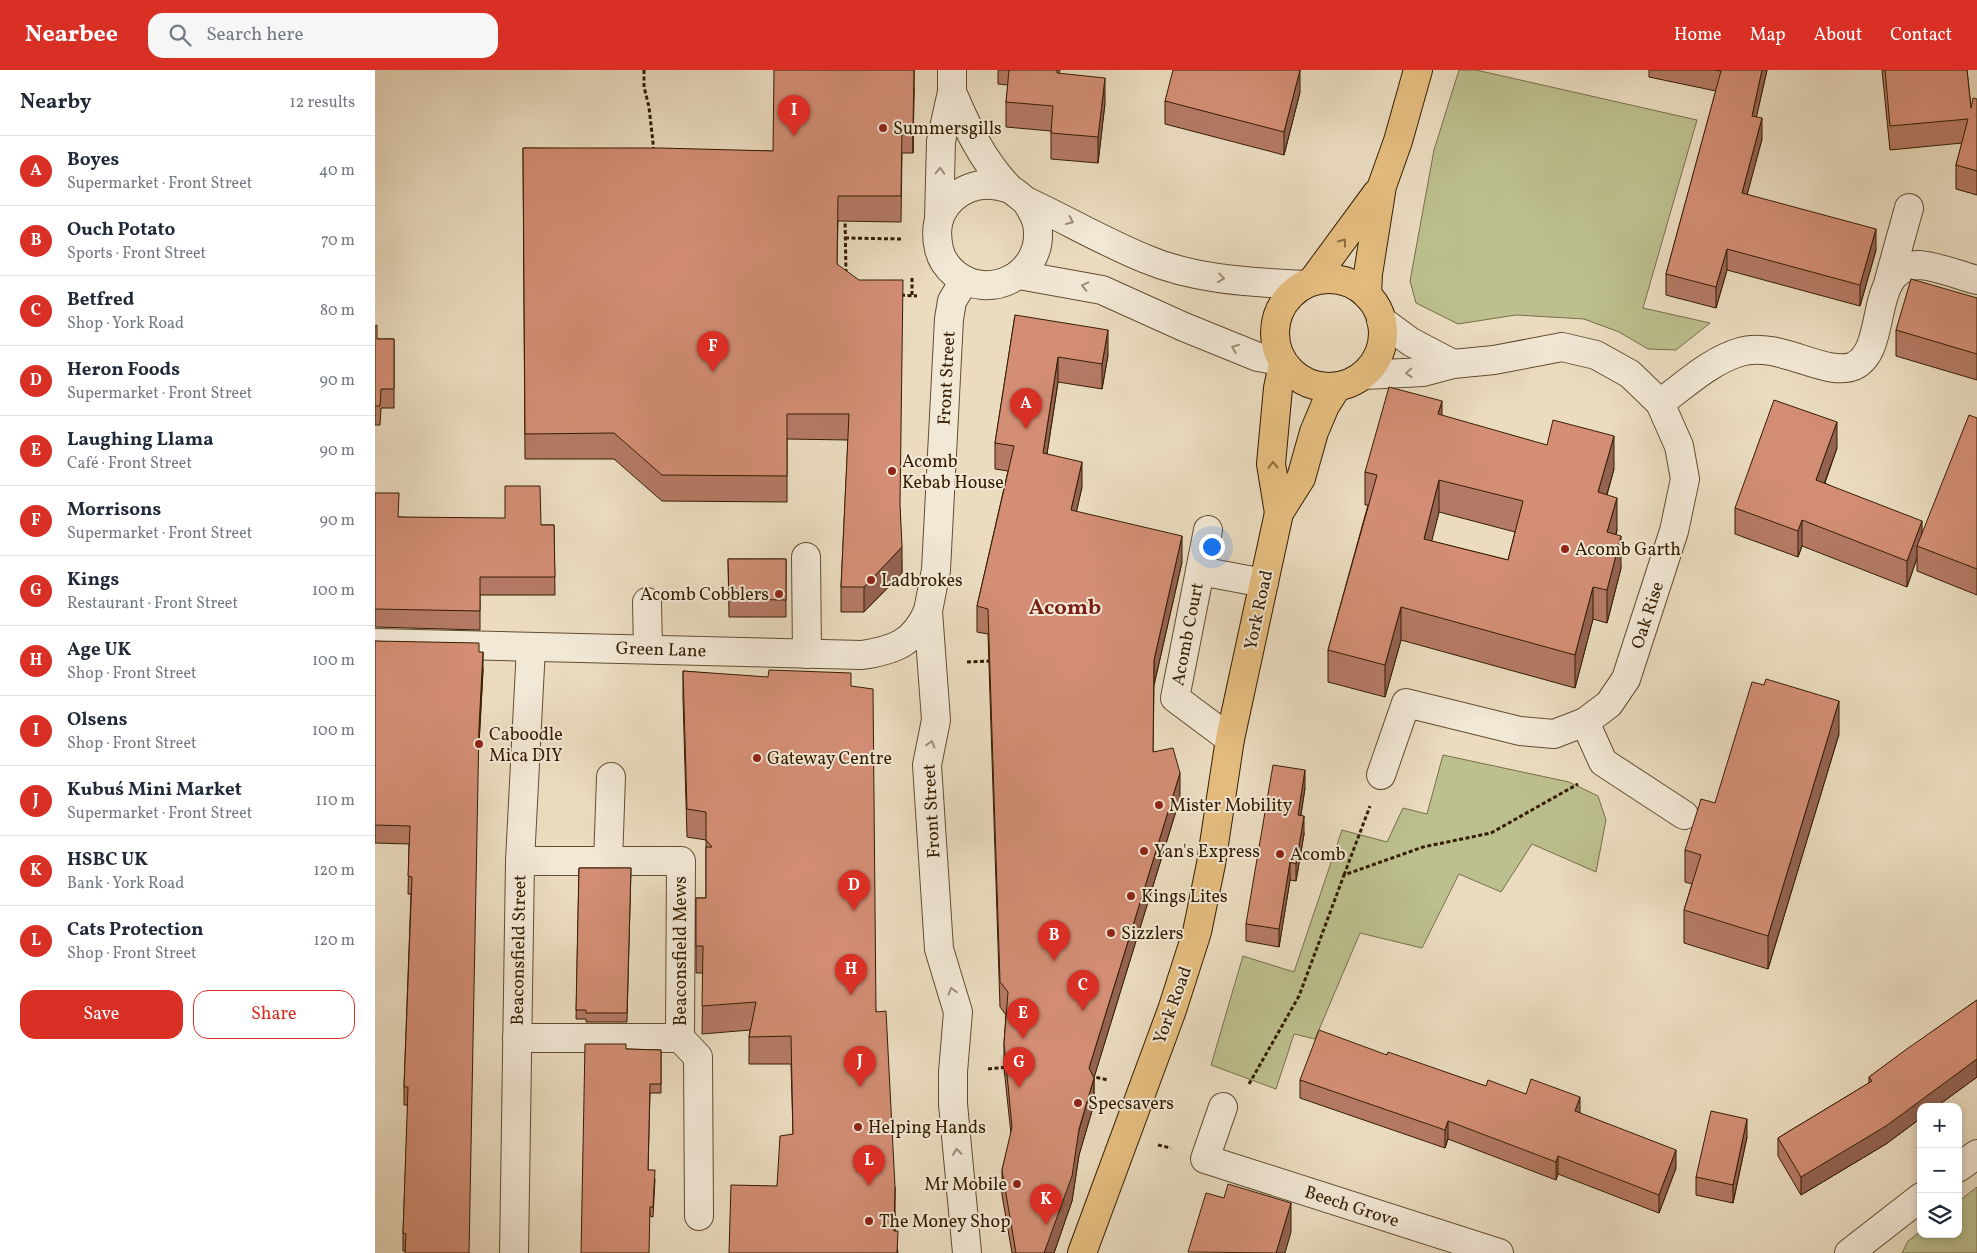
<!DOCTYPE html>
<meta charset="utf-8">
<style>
:root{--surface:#fff;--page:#f6f6f7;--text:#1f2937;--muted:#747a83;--line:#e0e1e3;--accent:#d93025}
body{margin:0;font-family:Vollkorn,serif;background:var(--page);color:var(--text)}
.controls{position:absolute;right:15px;bottom:15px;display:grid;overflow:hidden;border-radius:10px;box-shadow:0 2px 8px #0003}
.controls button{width:45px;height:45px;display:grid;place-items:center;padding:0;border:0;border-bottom:1px solid var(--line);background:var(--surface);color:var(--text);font:25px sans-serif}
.you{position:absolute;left:836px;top:476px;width:18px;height:18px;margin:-12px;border:4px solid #fff;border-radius:50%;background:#1a73e8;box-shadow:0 0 0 8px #1a73e833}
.badge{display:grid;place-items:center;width:32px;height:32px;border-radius:50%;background:var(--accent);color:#fff;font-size:16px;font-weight:700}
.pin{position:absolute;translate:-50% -41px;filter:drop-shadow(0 1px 2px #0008)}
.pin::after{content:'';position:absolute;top:26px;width:18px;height:15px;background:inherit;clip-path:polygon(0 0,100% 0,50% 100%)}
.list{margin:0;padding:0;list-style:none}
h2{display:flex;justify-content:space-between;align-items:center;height:65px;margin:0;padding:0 20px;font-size:21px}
h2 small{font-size:16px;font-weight:400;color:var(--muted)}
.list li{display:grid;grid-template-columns:32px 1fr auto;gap:15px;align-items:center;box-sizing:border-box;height:70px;padding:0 20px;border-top:1px solid var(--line)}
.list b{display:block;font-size:19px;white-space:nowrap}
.list p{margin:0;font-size:16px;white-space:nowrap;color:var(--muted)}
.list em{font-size:16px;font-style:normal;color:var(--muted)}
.actions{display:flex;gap:10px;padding:15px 20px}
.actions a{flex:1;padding:11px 0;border:1px solid var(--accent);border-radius:15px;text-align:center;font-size:18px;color:var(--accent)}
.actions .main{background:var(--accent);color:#fff}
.icon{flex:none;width:28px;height:28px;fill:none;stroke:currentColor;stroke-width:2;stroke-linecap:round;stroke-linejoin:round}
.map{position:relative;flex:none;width:1602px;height:1183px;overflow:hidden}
header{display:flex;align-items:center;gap:30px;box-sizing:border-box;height:70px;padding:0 25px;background:var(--accent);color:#fff}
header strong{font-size:24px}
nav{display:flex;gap:28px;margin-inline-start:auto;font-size:18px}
.search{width:350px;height:45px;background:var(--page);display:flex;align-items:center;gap:12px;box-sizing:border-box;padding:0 18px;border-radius:15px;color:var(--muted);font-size:19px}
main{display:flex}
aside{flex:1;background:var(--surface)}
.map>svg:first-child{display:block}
</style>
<header>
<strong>Nearbee</strong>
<div class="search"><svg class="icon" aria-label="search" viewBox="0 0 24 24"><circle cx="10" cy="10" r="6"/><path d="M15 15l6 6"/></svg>Search here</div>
<nav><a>Home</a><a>Map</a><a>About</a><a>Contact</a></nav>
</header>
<main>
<aside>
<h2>Nearby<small>12 results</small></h2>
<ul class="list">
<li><span class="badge">A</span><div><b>Boyes</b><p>Supermarket · Front Street</p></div><em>40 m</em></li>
<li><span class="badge">B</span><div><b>Ouch Potato</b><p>Sports · Front Street</p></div><em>70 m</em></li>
<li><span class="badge">C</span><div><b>Betfred</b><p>Shop · York Road</p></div><em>80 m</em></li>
<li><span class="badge">D</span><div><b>Heron Foods</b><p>Supermarket · Front Street</p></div><em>90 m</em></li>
<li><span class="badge">E</span><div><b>Laughing Llama</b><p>Café · Front Street</p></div><em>90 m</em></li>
<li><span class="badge">F</span><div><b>Morrisons</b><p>Supermarket · Front Street</p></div><em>90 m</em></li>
<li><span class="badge">G</span><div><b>Kings</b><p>Restaurant · Front Street</p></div><em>100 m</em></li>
<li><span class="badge">H</span><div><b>Age UK</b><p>Shop · Front Street</p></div><em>100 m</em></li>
<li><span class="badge">I</span><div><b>Olsens</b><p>Shop · Front Street</p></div><em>100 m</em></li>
<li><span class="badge">J</span><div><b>Kubuś Mini Market</b><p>Supermarket · Front Street</p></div><em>110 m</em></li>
<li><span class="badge">K</span><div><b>HSBC UK</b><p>Bank · York Road</p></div><em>120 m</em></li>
<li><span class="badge">L</span><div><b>Cats Protection</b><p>Shop · Front Street</p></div><em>120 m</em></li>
</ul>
<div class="actions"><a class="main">Save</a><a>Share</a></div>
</aside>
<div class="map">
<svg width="1602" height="1183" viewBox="0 0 1602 1183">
<rect width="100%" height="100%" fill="#ebdcc0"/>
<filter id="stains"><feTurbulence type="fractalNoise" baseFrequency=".004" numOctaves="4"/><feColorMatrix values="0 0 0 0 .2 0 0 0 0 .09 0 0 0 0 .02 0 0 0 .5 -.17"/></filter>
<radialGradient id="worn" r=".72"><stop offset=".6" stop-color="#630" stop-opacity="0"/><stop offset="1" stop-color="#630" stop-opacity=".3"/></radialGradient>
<g fill="#bcbf8e" stroke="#786e48">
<path d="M1084 0H1101L1322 50 1268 238 1335 253 1301 280 1273 279 1244 262 1209 249 1141 245 1083 254 1041 233 1035 211 1059 80Z"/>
<path d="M1068 685 1194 712 1223 726 1231 750 1221 802 1157 774 1126 822 1084 804 1047 878 985 863 940 969 919 964 901 1019 836 995 868 886 919 902 967 760 1012 772 1028 738 1052 744Z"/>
<path d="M1602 1117V1183H1527L1533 1171 1546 1161V1164H1583V1132Z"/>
</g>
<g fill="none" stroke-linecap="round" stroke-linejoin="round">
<g stroke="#624d31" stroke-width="30">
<g id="minor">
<path d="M577 22C592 57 607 90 634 118"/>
<path d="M651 131C657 141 663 150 663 162 665 206 614 231 580 204 573 198 566 189 564 179 561 166 561 154 567 142 580 119 606 109 632 118 639 120 645 127 651 131 690 149 731 173 771 189 820 210 876 212 929 215"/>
<path d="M564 149 566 71 577 22V0"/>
<path d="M644 205 727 220 809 257 883 287 906 291"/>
<path d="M1514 210 1534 138"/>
<path d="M589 211 577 231 574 249 561 500 553 541 561 650 552 695 564 879 583 942 578 1002V1034L592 1183"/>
<path d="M1006 250 1036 272 1078 294"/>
<path d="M989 305 1048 302 1078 294 1119 290 1187 277 1221 285 1255 304 1285 333 1304 376 1310 409 1299 461 1251 609 1234 634 1210 652 1179 664 1145 661 1031 633 1006 705"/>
<path d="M1285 333C1310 315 1335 291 1365 282 1403 270 1451 308 1479 296 1515 279 1491 197 1543 195 1559 195 1586 206 1602 210"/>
<path d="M833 460 800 628 855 669"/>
<path d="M431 487 432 584"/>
<path d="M825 501 889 513"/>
<path d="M272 532 273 578"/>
<path d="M0 573 487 585C520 580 539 573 553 541"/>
<path d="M1210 652 1228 692 1309 745"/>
<path d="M233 792 236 707"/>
<path d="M142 968H305L306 791H145"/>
<path d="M305 968 323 987 324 1146"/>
<path d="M848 1037 830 1089 1124 1183"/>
<path d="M1583 1098 1602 1084"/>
<path d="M139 1183 145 791 156 577"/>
<path d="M1474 1183 1546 1127"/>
</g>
</g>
<g stroke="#341d01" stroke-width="30">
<g id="major">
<circle cx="954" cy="263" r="54"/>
<path d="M938 210 1002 123"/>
<path d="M992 225 993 204 1007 116 1023 71 1043 0"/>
<path d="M904 443 896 394 903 318 908 294"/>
<path d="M707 1183 797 940 822 862 836 794 855 669 904 443 926 408 939 362 950 336 962 317"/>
</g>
</g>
<g stroke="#341d01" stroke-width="3" stroke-dasharray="4 2.5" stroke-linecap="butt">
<path d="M269 0V17L274 37 279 82"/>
<path d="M470 147 471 203"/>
<path d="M470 168 528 169"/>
<path d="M526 225 542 226"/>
<path d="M537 225V208"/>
<path d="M592 592 618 591"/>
<path d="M969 805 995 736"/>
<path d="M613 999 632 997"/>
<path d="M715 1006 733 1010"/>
<path d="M874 1014 924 926 969 805 1048 777 1116 763 1203 714"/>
<path d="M783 1075 796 1078"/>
</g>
<use href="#minor" stroke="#f2e8d6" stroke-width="28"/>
<use href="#major" stroke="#e6be80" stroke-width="28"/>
</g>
<g fill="#b57a65" stroke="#341d01" fill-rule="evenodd">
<path d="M623 0H685L684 4 730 33 723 93 676 89V61L631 57V32L633 15 623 14Z"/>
<path d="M1274 0H1392L1381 47 1387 69 1372 124 1501 180 1485 236 1352 200 1341 238 1291 225V204L1341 21 1274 7Z"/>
<path d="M1507 0H1592L1596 38 1602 29V125L1581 119V95L1587 73 1515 80Z"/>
<path d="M539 18 538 83H527L526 152 463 151 462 194 525 439 527 503 489 542H466V517L473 370 412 369V432L287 431 239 389H150L148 78 398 81Z"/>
<path d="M925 22 909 85 790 54V31Z"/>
<path d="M1602 228V310L1521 286V260Z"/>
<path d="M640 245 733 285 727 319 683 312 672 384 707 417 701 442 807 492 779 615 778 682 805 728 719 1007V1034L704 1085 697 1131 679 1183H637L627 1125V1100L636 1064 629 998V973L631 945 625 937 613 564 602 562V536L633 401 620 399V373Z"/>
<path d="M0 256 2 269H19V338H6L5 355H0Z"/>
<path d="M1067 346 1239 399 1232 425 1242 460 1241 465 1246 498 1232 553 1218 549 1200 618 1026 570 1010 627 953 612V580L993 435H990V402ZM1064 442 1140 462 1133 490 1056 471Z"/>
<path d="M1602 348V525L1542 501V488L1532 517 1427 476 1423 487 1360 464V438L1462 378 1450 413 1547 465Z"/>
<path d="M0 423 24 447 166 455H179L180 525H105V560L0 557Z"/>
<path d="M353 489H411V547H354Z"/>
<path d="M0 571 104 582 108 600 104 674 31 1181H28V1163L33 1035H29V1017L36 824H33L34 774 0 773Z"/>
<path d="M308 601 476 616 501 942 520 1144V1161L523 1183 402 1116 418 1064 416 994H374V967L375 960 327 964 328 903H321V828H331V770L312 767 308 628Z"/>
<path d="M1464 664 1393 899 1309 873V840L1317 814 1310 812V780L1340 733Z"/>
<path d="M930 718 926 745 929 764 921 811 915 810 904 877 871 871V854Z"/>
<path d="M204 798H256L252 952H211V949H201Z"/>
<path d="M1602 930V1007L1561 1037H1546V1048L1511 1074 1426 1125 1403 1086V1068L1494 1013V1007Z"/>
<path d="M251 979 286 980V1023H275L273 1100 280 1109 278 1147 275 1146Z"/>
<path d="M1012 985 1111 1016 1151 1024 1205 1043 1301 1098 1284 1143 1183 1104 1181 1110 1073 1069 1070 1078 925 1028V1010Z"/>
<path d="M1372 1067 1358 1133 1321 1125V1107Z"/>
</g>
<g fill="#946352" stroke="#341d01">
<path d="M539 0V18L538 83V58Z"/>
<path d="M925 0V22L909 85V62Z"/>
<path d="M1387 0H1392L1377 67V46Z"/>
<path d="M730 8V33L723 93V67Z"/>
<path d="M1387 48V69L1367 144V123Z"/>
<path d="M1501 159V180L1485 236V215Z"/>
<path d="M1352 179V200L1341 238V217Z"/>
<path d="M733 260V285L727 319V294Z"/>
<path d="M683 287V312L668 409V383Z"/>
<path d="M1067 331V364L1063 344Z"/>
<path d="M1462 352V378L1441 436V410Z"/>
<path d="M1239 366V399L1223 455V422Z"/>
<path d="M707 392V417L696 466V440Z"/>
<path d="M1064 410V442L1049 502V469Z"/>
<path d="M1242 428V460L1232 495V462Z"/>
<path d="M1427 450V476L1423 487V461Z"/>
<path d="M1547 451V476H1542V488L1532 517V491Z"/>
<path d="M807 466V492L779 615V590Z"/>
<path d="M1246 466V498L1232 553V520Z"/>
<path d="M527 477V503L489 542V517Z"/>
<path d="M1218 517V549L1200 618V585Z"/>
<path d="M1026 537V570L1010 627V595Z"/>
<path d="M108 582V600L104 674V657Z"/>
<path d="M1464 631V664L1393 899V866Z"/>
<path d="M930 700V718L923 762V745Z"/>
<path d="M805 703V728L714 1024V998Z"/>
<path d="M929 746V764L921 811V794Z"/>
<path d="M915 792V810L904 877V859Z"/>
<path d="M1602 989V1007L1561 1037H1546V1048L1511 1074 1426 1125V1107Z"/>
<path d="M719 1008V1034L704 1085 697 1131 679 1183H669Z"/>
<path d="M1205 1027V1045L1200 1041Z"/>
<path d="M1372 1049V1067L1358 1133V1115Z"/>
<path d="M1073 1051V1069L1070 1078V1060Z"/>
<path d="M1301 1080V1098L1284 1143V1125Z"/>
<path d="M1183 1086V1104L1181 1110V1092Z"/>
<path d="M520 1117V1144L519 1183V1161Z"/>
<path d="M916 1133V1162L910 1183H901Z"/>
</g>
<g fill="#d38e75" stroke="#341d01" fill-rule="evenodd">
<path d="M399 0H539L538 58H527L526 126H463L462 194 484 210H528L525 434 527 477 489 517H466L474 344H412V406L287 405 239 363 150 364 148 78H286L398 81Z"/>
<path d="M634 0H682V3L730 8 723 67 676 63 678 36 631 32Z"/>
<path d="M798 0H925L909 62 790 31Z"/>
<path d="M1341 0H1387L1377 46 1387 48 1367 123 1501 159 1485 215 1352 179 1341 217 1291 204 1346 1Z"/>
<path d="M1510 0H1592L1596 38 1598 28 1602 29V101L1581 95 1593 49 1515 56Z"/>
<path d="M1536 209 1602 228V284L1521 260Z"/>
<path d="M640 245 733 260 727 294 683 287 668 383 707 392 696 440 807 466 779 590 778 682 798 678 805 703 714 998 719 1008 704 1059 697 1106 669 1183H641L627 1100 637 1057 629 973 633 922 625 912 613 539 602 536 639 376 620 373Z"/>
<path d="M2 255V269H19V319H6L5 336H0V256Z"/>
<path d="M1014 317 1067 331 1063 344 1172 375 1178 350 1239 366 1223 422 1242 428 1232 462 1246 466 1232 520 1218 517 1200 585 1026 537 1010 595 953 580 1002 405 990 402ZM1064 410 1148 431 1133 490 1049 469Z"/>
<path d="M1399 330 1462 352 1441 410 1547 451 1532 491 1427 450 1423 461 1360 438Z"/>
<path d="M1594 345 1602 348V499L1542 476Z"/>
<path d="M130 416H165L166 455H179L180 507H105V541L0 539V423H24L23 447 130 448Z"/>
<path d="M353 489H411V530L354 529Z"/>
<path d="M0 571 104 573V582H108L104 657 94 1183H30L31 1164 28 1163 33 1017H29L37 807 33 806 35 756 0 755Z"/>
<path d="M394 600 476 603V616L498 619 501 942 511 941 520 1117 519 1161H523L522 1183H354L356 1115 402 1116 405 1066 418 1064 416 966 374 967 381 932 327 936 328 876H321V828H331V777H337L331 770V742L312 739 308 601 393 607Z"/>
<path d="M1391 609 1464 631 1393 866 1309 840 1326 785 1310 780 1326 729 1340 733 1377 612 1389 615Z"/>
<path d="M898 695 930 700 923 745 929 746 921 794 915 792 904 859 871 854Z"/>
<path d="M204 798H256L252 943H211V940H201Z"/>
<path d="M1602 930V989L1511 1056 1426 1107 1403 1068 1497 1011 1494 1007 1529 981Z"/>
<path d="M944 960 1012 985 1013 982 1111 1016 1113 1010 1151 1024 1156 1009 1205 1027 1200 1041 1301 1080 1284 1125 1183 1086 1181 1092 1073 1051 1070 1060 925 1010Z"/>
<path d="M210 974H251V979L286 980V1014H275L273 1100H280L278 1137H275L274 1183H206Z"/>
<path d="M1336 1041 1372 1049 1358 1115 1321 1107Z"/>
<path d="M853 1114 916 1133 901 1183 813 1182 831 1123 849 1128Z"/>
</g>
<defs><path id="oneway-chevron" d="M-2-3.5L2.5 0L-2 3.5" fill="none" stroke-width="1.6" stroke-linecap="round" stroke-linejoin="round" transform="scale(1.25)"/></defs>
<g stroke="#9c8d76">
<use href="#oneway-chevron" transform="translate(565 101) rotate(-88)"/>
<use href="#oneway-chevron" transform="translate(695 151) rotate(25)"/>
<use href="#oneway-chevron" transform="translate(846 208) rotate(7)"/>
<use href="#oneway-chevron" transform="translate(710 216) rotate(-167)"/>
<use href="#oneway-chevron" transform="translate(860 278) rotate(-158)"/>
<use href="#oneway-chevron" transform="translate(1034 303) rotate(176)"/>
<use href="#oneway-chevron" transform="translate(556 674) rotate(-75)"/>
<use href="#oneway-chevron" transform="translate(577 921) rotate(-105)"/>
<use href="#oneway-chevron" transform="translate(582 1082) rotate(-96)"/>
</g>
<g stroke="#8d6e40">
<use href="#oneway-chevron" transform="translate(968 172) rotate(-54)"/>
<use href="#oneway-chevron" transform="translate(898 395) rotate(-91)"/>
</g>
<g fill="#8f2418" stroke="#f2e8d6" stroke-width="2">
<circle cx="508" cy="58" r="5"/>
<circle cx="517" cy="401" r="5"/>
<circle cx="1190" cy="479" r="5"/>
<circle cx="496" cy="510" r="5"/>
<circle cx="404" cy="524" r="5"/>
<circle cx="104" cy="674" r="5"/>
<circle cx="382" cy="688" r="5"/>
<circle cx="784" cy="735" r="5"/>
<circle cx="769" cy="781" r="5"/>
<circle cx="905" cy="784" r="5"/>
<circle cx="756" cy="826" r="5"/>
<circle cx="736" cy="863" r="5"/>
<circle cx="703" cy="1033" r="5"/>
<circle cx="483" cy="1057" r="5"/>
<circle cx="642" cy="1114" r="5"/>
<circle cx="494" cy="1151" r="5"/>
</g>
<g text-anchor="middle" stroke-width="4" stroke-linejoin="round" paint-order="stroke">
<g font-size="18" fill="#341d01" stroke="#f2e8d6" text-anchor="start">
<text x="518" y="64">Summersgills</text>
<text x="527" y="397">Acomb<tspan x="527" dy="21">Kebab House</tspan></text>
<text x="1200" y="485">Acomb Garth</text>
<text x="506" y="516">Ladbrokes</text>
<text x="394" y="530" text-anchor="end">Acomb Cobblers</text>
<text x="114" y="670">Caboodle<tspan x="114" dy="21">Mica DIY</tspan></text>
<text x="392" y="694">Gateway Centre</text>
<text x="794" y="741">Mister Mobility</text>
<text x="779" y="787">Yan's Express</text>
<text x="915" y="790">Acomb</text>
<text x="766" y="832">Kings Lites</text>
<text x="746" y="869">Sizzlers</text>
<text x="713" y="1039">Specsavers</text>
<text x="493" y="1063">Helping Hands</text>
<text x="632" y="1120" text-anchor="end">Mr Mobile</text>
<text x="504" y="1157">The Money Shop</text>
</g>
<g font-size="18" fill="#341d01" stroke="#f2e8d6">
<text transform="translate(571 308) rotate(-87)" y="6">Front Street</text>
<text transform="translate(883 540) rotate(-78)" y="6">York Road</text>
<text transform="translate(1272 545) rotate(-72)" y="6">Oak Rise</text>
<text transform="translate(812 564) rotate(-79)" y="6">Acomb Court</text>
<text transform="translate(286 579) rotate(2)" y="6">Green Lane</text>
<text transform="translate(556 741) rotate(-93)" y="6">Front Street</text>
<text transform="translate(143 880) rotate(-89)" y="6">Beaconsfield Street</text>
<text transform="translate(305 881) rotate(-90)" y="6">Beaconsfield Mews</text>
<text transform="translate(797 935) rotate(-70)" y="6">York Road</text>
<text transform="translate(977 1136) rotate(18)" y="6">Beech Grove</text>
</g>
<g font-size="22" font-weight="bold" fill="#7a1f14" stroke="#f2e8d6">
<text x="690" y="544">Acomb</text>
</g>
</g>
<rect width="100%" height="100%" filter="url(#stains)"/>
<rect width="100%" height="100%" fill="url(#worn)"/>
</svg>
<div class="controls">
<button>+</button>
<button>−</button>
<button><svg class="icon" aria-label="layers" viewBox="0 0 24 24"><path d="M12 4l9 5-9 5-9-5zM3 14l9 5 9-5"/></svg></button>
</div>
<div class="you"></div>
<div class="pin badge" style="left:651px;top:359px">A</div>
<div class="pin badge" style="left:679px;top:891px">B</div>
<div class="pin badge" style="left:708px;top:941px">C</div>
<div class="pin badge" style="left:479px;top:841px">D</div>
<div class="pin badge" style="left:648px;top:969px">E</div>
<div class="pin badge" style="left:338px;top:302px">F</div>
<div class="pin badge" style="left:644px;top:1018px">G</div>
<div class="pin badge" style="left:476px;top:925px">H</div>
<div class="pin badge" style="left:419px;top:66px">I</div>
<div class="pin badge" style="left:485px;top:1017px">J</div>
<div class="pin badge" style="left:671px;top:1155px">K</div>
<div class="pin badge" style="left:494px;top:1116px">L</div>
</div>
</main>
